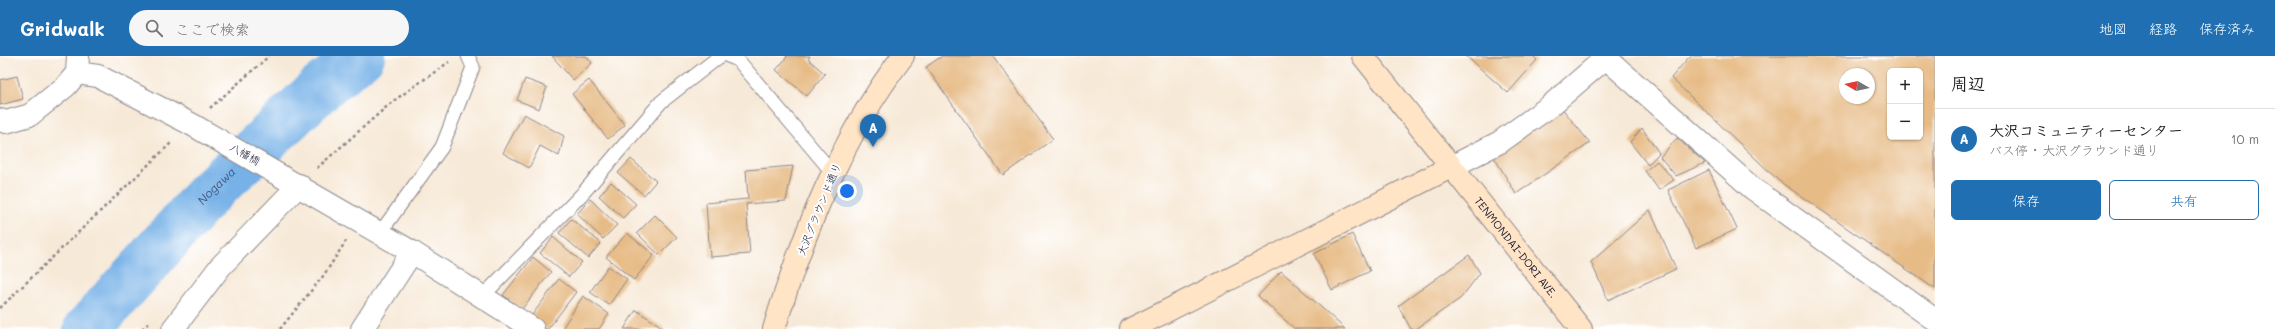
<!DOCTYPE html>
<html lang="ja">
<meta charset="utf-8">
<style>
:root{--surface:#fff;--page:#f6f6f6;--text:#202124;--muted:#757577;--line:#e0e0e0;--accent:#1f6fb2}
body{margin:0;font-family:Mali,"Klee One",sans-serif;background:var(--page);color:var(--text)}
.controls{position:absolute;right:12px;top:12px;display:grid;overflow:hidden;border-radius:6px;box-shadow:0 1px 3px #0004}
.controls button{width:36px;height:36px;display:grid;place-items:center;padding:0;border:0;border-bottom:1px solid var(--line);background:var(--surface);color:var(--text);font:20px sans-serif}
.compass{position:absolute;left:1839px;top:12px;width:36px;height:36px;border-radius:50%;background:var(--surface);box-shadow:0 1px 3px #0004;rotate:279deg}
.you{position:absolute;left:847px;top:135px;width:14px;height:14px;margin:-10px;border:3px solid #fff;border-radius:50%;background:#1a73e8;box-shadow:0 0 0 6px #1a73e833}
.badge{display:grid;place-items:center;width:26px;height:26px;border-radius:50%;background:var(--accent);color:#fff;font-size:13px;font-weight:700}
.pin{position:absolute;translate:-50% -33px;filter:drop-shadow(0 1px 2px #0008)}
.pin::after{content:'';position:absolute;top:21px;width:14px;height:12px;background:inherit;clip-path:polygon(0 0,100% 0,50% 100%)}
.list{margin:0;padding:0;list-style:none}
h2{display:flex;justify-content:space-between;align-items:center;height:52px;margin:0;padding:0 16px;font-size:17px}
h2 small{font-size:13px;font-weight:400;color:var(--muted)}
.list li{display:grid;grid-template-columns:26px 1fr auto;gap:12px;align-items:center;box-sizing:border-box;height:60px;padding:0 16px;border-top:1px solid var(--line)}
.list b{display:block;font-size:15px;white-space:nowrap}
.list p{margin:0;font-size:13px;white-space:nowrap;color:var(--muted)}
.list em{font-size:13px;font-style:normal;color:var(--muted)}
.actions{display:flex;gap:8px;padding:12px 16px}
.actions a{flex:1;padding:9px 0;border:1px solid var(--accent);border-radius:6px;text-align:center;font-size:14px;color:var(--accent)}
.actions .main{background:var(--accent);color:#fff}
.icon{flex:none;width:22px;height:22px;fill:none;stroke:currentColor;stroke-width:2;stroke-linecap:round;stroke-linejoin:round}
.map{position:relative;flex:none;width:1935px;height:273px;overflow:hidden}
header{display:flex;align-items:center;gap:24px;box-sizing:border-box;height:56px;padding:0 20px;background:var(--accent);color:#fff}
header strong{font-size:19px}
nav{display:flex;gap:22px;margin-inline-start:auto;font-size:14px}
.search{width:280px;height:36px;background:var(--page);display:flex;align-items:center;gap:10px;box-sizing:border-box;padding:0 14px;border-radius:22px;color:var(--muted);font-size:15px}
main{display:flex}
aside{flex:1;background:var(--surface)}
.map>svg:first-child{display:block}
</style>
<header>
<strong>Gridwalk</strong>
<div class="search"><svg class="icon" aria-label="search" viewBox="0 0 24 24"><circle cx="10" cy="10" r="6"/><path d="M15 15l6 6"/></svg>ここで検索</div>
<nav><a>地図</a><a>経路</a><a>保存済み</a></nav>
</header>
<main>
<div class="map">
<svg width="1935" height="273" viewBox="0 0 1935 273">
<rect width="100%" height="100%" fill="#fff"/>
<filter id="ink" filterUnits="userSpaceOnUse"><feTurbulence type="fractalNoise" baseFrequency=".025" numOctaves="2"/><feDisplacementMap in="SourceGraphic" scale="8" xChannelSelector="R" yChannelSelector="G"/><feConvolveMatrix kernelMatrix="1 2 1 2 8 2 1 2 1" color-interpolation-filters="sRGB"/></filter>
<filter id="wash" filterUnits="userSpaceOnUse"><feTurbulence type="fractalNoise" baseFrequency=".012" numOctaves="4" result="noise"/><feDisplacementMap in="SourceGraphic" scale="16" xChannelSelector="R" yChannelSelector="G"/><feGaussianBlur stdDeviation="0.9" result="paint"/><feColorMatrix in="noise" values="0 0 0 0 0 0 0 0 0 0 0 0 0 0 0 0 0 1.4 0 .05"/><feComposite in="paint" operator="in"/></filter>
<g filter="url(#wash)">
<rect width="100%" height="100%" fill="#f7e9d7"/>
<g fill="none" stroke-linecap="round" stroke-linejoin="round">
<path stroke="#76b1e7" stroke-width="48" id="s1" d="M87 273 210 136 323 30 361 0"/>
</g>
<g id="blocks">
<g fill="#e7bb86" fill-rule="evenodd">
<path d="M552 0H586L592 7 573 24Z"/>
<path d="M786 0H810L808 3 825 18 807 40 776 14 787 1Z"/>
<path d="M942 0H993L1053 83 1003 119 926 11Z"/>
<path d="M1466 0H1533L1537 4 1508 37Z"/>
<path d="M1690 0H1935V233L1779 125 1671 22ZM1890 15H1920V81H1890ZM1845 18H1869V42H1845Z"/>
<path d="M17 20 23 43 0 49V24Z"/>
<path d="M525 23 547 31 539 53 517 44Z"/>
<path d="M589 24 625 69 608 83 572 38Z"/>
<path d="M1561 51 1590 87 1516 138 1494 101Z"/>
<path d="M524 58 564 80 559 100 540 90 529 112 503 97Z"/>
<path d="M1642 72 1659 97 1648 109 1630 86Z"/>
<path d="M1677 82 1705 107 1676 120 1660 101Z"/>
<path d="M631 103 656 125 644 139 618 117Z"/>
<path d="M1657 105 1674 124 1659 134 1645 115Z"/>
<path d="M793 110 786 145 746 148 750 198 710 201 706 147 748 143 746 114Z"/>
<path d="M1709 114 1737 173 1696 192 1668 134Z"/>
<path d="M611 126 636 148 623 162 599 140Z"/>
<path d="M590 143 617 169 603 183 577 158Z"/>
<path d="M1650 154 1676 213 1608 244 1591 206Z"/>
<path d="M655 159 677 181 659 199 637 177Z"/>
<path d="M571 163 601 187 588 202 559 177Z"/>
<path d="M627 177 654 199 634 224 606 201Z"/>
<path d="M1352 178 1370 215 1332 234 1314 198Z"/>
<path d="M553 181 582 206 569 221 540 197Z"/>
<path d="M1469 199 1480 217 1461 242 1416 273H1411L1398 250Z"/>
<path d="M533 201 551 216 522 253 503 239Z"/>
<path d="M608 210 627 223 609 249 590 236Z"/>
<path d="M1281 215 1345 273H1295L1258 240Z"/>
<path d="M559 223 576 236 548 273H545L530 262Z"/>
<path d="M583 240 609 258 599 273H565L563 271Z"/>
<path d="M636 254 665 273H624Z"/>
</g>
</g>
</g>
<g filter="url(#ink)">
<use href="#blocks" fill-opacity="0" stroke="#8c8689" stroke-width="1"/>
<g fill="none" stroke-linecap="round" stroke-linejoin="round">
<g stroke="#8c8689" stroke-width="15">
<g id="lane">
<path d="M728 0 738 4 832 116"/>
<path d="M380 177 442 91 473 11 468 0"/>
<path d="M483 240 583 137 661 46 720 0"/>
</g>
</g>
<g stroke="#8c8689" stroke-width="24">
<g id="street">
<path d="M1606 2 1752 132 1935 264"/>
<path d="M77 17 98 20 191 68 412 196 533 273"/>
<path d="M0 64 6 66 30 59 66 30 77 17 78 0"/>
<path d="M1451 111 1500 86 1550 50 1608 0"/>
<path d="M173 273 220 211 299 129"/>
<path d="M362 273 412 196"/>
</g>
</g>
<g stroke="#8c8689" stroke-width="24">
<g id="secondary">
<path id="s2" d="M1363 0 1581 273"/>
<path d="M774 273C803 177 842 80 903 0"/>
<path d="M1131 273 1451 111"/>
</g>
</g>
<g stroke="#8c8689" stroke-width="2.5" stroke-dasharray="3 3" stroke-linecap="butt">
<path d="M210 52 269 0"/>
<path d="M317 112 392 46 449 6"/>
<path d="M0 252 172 86"/>
<path d="M142 273 149 267"/>
<path d="M280 273 324 219 346 185"/>
</g>
<use href="#lane" stroke="#fff" stroke-width="13"/>
<use href="#street" stroke="#fff" stroke-width="22"/>
<use href="#secondary" stroke="#ffe4c6" stroke-width="22"/>
</g>
</g>
<g text-anchor="middle" stroke-width="4" stroke-linejoin="round" paint-order="stroke">
<g font-size="11" fill="#22223b" stroke="#fff">
<text transform="translate(245 98) rotate(29)" y="4">八幡橋</text>
<text transform="translate(819 153) rotate(-68)" y="4">大沢グラウンド通り</text>
<text dy="4" stroke="none"><textPath href="#s2" startOffset="245">TENMONDAI-DORI AVE.</textPath></text>
</g>
<g font-size="12" font-style="italic" fill="#445b80" stroke="#fff">
<text dy="4" stroke="none"><textPath href="#s1" startOffset="193">Nogawa</textPath></text>
</g>
</g>
</svg>
<div class="controls">
<button>+</button>
<button>−</button>
</div>
<svg class="compass" viewBox="-18 -18 36 36"><path d="M0-13l5 13h-10z" fill="#e53935"/><path d="M0 13l5-13h-10z" fill="#757577"/></svg>
<div class="you"></div>
<div class="pin badge" style="left:873px;top:91px">A</div>
</div>
<aside>
<h2>周辺<small></small></h2>
<ul class="list">
<li><span class="badge">A</span><div><b>大沢コミュニティーセンター</b><p>バス停 · 大沢グラウンド通り</p></div><em>10 m</em></li>
</ul>
<div class="actions"><a class="main">保存</a><a>共有</a></div>
</aside>
</main>
